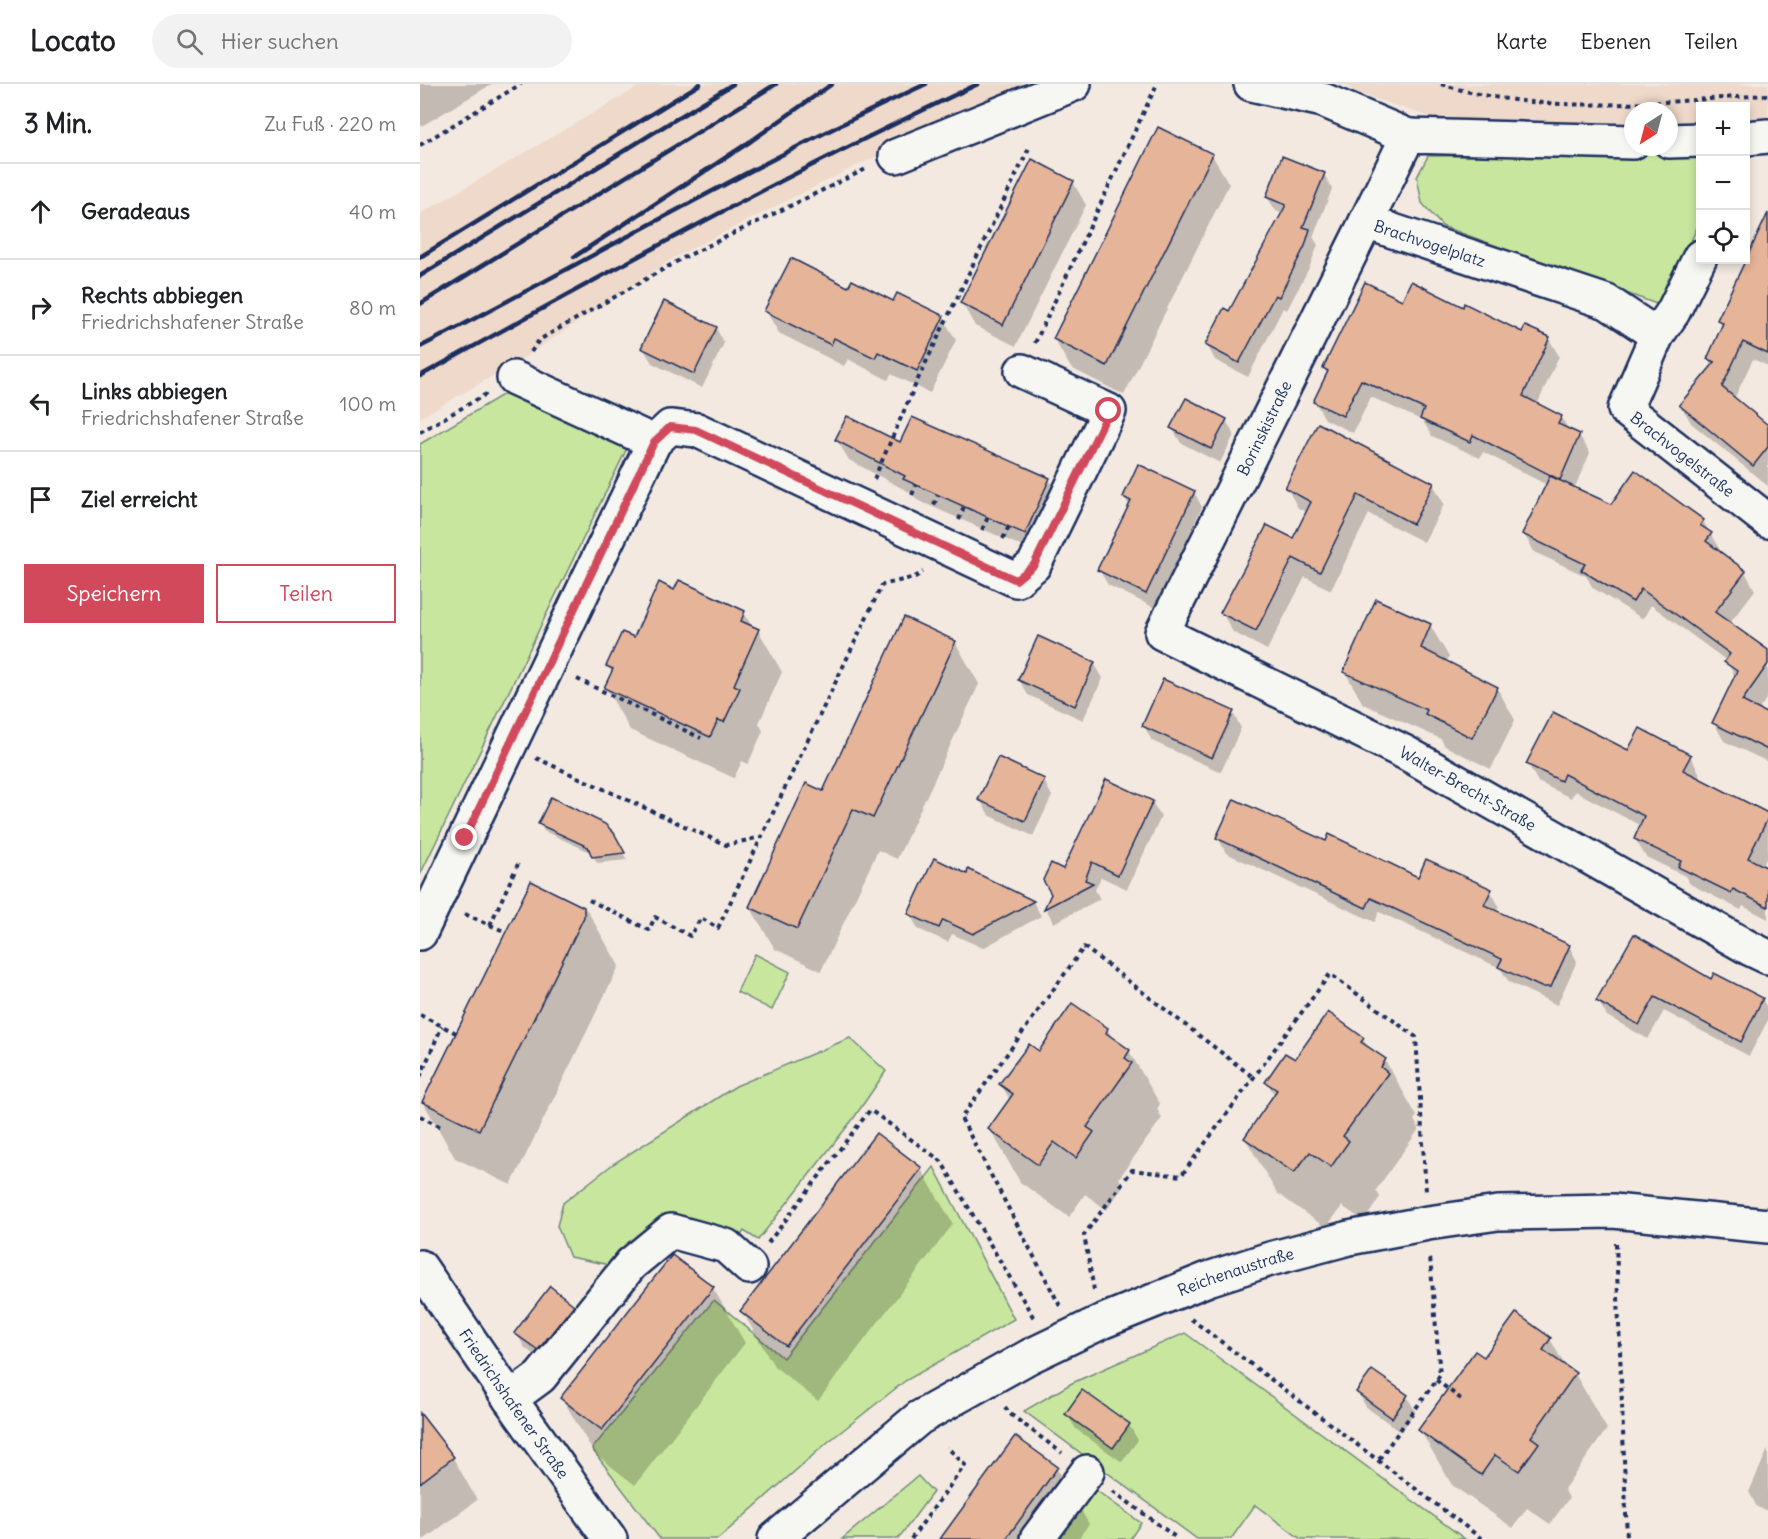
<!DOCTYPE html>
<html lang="de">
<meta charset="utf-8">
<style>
:root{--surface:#fff;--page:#f2f2f2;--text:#202124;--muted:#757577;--line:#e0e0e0;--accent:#d1495b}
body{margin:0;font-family:Delius,sans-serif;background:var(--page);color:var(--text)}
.controls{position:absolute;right:18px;top:18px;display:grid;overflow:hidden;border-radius:0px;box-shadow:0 3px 9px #0003}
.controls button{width:54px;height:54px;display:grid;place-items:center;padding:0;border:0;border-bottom:2px solid var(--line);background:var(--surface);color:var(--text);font:30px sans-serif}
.compass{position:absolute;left:1204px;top:18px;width:54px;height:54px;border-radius:50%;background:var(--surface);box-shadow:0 3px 9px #0003;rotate:216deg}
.stop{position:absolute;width:18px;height:18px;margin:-14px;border:4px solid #d1495b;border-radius:50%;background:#fff}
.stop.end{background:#d1495b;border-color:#fff;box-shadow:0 2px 6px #0008}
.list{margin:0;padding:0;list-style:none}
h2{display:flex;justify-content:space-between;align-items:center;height:78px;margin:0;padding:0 24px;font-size:26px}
h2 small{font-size:20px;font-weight:400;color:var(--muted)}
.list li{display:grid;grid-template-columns:39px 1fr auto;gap:18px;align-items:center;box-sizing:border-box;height:96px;padding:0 24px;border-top:2px solid var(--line)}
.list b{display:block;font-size:22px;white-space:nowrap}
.list p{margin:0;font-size:20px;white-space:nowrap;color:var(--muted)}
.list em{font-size:20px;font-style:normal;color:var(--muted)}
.actions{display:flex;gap:12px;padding:18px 24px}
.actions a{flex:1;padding:14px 0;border:2px solid var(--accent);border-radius:0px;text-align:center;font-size:21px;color:var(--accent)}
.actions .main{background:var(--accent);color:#fff}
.icon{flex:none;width:33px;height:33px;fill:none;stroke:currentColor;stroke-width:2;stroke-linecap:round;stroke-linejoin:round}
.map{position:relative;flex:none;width:1348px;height:1455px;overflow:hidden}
header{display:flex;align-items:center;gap:36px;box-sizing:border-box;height:84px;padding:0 30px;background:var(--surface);border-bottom:2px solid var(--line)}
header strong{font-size:28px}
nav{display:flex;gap:33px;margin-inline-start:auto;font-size:21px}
.search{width:420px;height:54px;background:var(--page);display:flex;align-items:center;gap:15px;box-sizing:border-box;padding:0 21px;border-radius:33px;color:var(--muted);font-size:22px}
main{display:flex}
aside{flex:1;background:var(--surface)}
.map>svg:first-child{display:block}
</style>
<header>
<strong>Locato</strong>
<div class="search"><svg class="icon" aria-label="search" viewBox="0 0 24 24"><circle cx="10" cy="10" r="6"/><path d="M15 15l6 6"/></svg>Hier suchen</div>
<nav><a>Karte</a><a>Ebenen</a><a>Teilen</a></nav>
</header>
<main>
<aside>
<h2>3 Min.<small>Zu Fuß · 220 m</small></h2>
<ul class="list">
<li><svg class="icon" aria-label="ahead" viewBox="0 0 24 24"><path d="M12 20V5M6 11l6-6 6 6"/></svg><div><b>Geradeaus</b></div><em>40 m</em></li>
<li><svg class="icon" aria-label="right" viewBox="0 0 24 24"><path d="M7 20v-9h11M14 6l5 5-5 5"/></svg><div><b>Rechts abbiegen</b><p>Friedrichshafener Straße</p></div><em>80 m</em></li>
<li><svg class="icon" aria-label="left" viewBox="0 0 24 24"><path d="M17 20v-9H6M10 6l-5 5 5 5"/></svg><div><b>Links abbiegen</b><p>Friedrichshafener Straße</p></div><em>100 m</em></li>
<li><svg class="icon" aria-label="arrive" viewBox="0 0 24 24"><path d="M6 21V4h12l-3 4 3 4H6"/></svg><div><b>Ziel erreicht</b></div></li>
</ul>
<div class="actions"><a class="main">Speichern</a><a>Teilen</a></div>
</aside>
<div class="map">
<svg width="1348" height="1455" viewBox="0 0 1348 1455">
<rect width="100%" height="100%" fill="#f3e9e0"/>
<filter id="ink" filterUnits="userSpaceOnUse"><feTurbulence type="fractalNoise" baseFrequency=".0167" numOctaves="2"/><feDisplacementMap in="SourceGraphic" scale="12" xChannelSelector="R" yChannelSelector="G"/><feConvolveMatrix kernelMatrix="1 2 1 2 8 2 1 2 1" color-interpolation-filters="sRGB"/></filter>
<g filter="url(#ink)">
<g fill="#efd9ca">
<path d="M223 0H611L430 85 255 173 105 273 0 334V130Z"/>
<path d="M926 0H1348V38L1326 39V22H1280V41L1249 43V27H1213V45L1026 38 934 8Z"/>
</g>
<g fill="#c8e69d" stroke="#728a7e" stroke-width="1.5">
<path d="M1280 67V137L1242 222 1022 142 1002 119 997 93 1008 72 1202 70Z"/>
<path d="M89 307 208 362 0 791V360Z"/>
<path d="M335 870 370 888 352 926 317 908Z"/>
<path d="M430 954 466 987 433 1035 338 1156 324 1147 317 1157 293 1147 194 1185 185 1180 150 1173 137 1142 143 1119 193 1080 316 1002Z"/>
<path d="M514 1083 594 1235 485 1297 408 1358 298 1455H240L172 1365 294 1216 363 1274Z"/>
<path d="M765 1249 1045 1455H881L835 1421 811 1455H777L604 1327 652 1299Z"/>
<path d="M498 1392 513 1408 478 1455H422Z"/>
<path d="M666 1399 721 1439 710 1455H625Z"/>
</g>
<g fill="#0003">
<path d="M0 0H72L0 43Z"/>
<path d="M792 71 809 100 704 311 651 284 634 255Z"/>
<path d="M904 90 912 105 893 153 898 161 889 184 867 226 863 224 828 293 795 276 787 261 809 229 863 130 856 127 847 113Z"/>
<path d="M653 98 666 121 596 262 555 242 542 219Z"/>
<path d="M1348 133V282L1333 275 1314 315 1348 343V402L1271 339 1261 321 1293 283 1289 275 1303 243 1298 235Z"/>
<path d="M983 218 1043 225 1103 250 1129 255 1139 272 1117 321 1141 333 1149 346 1159 351 1170 369 1154 405 1191 422 1283 437 1301 468 1300 469 1325 488 1335 506 1309 540 1348 567V612L1338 627 1348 632V678L1304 657 1294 639 1315 593 1307 577 1231 521 1223 535 1173 504 1166 492 1114 468 1104 450 1127 401 1063 368 1060 374 1012 352 1003 337 951 313 933 349 905 335 895 318 908 291 904 284Z"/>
<path d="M474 219 523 234 536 256 510 309 471 290 468 296 428 275 424 282 359 249 346 227Z"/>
<path d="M296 244 304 259 282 304 232 279 223 264Z"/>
<path d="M806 336 814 351 800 379 761 359 752 344Z"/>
<path d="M417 356 481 360 629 395 641 416 617 469 497 416 493 410 429 376Z"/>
<path d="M1013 400 1024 420 1004 458 949 430 911 506 885 493 847 566 813 548 802 529 874 456 888 429 878 424 867 404Z"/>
<path d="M774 408 782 423 735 524 688 501 679 486 710 422 704 413Z"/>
<path d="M324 529 333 544 338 546 362 588 339 639 343 647 328 680 322 677 314 694 210 646 186 604 193 590 188 582 215 555Z"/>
<path d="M1010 541 1029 573 1026 578 1077 604 1095 636 1071 685 1025 662 1021 655 943 620 925 588Z"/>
<path d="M535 558 559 600 477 775 458 766 401 887 355 865 330 823 403 709Z"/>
<path d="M674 579 683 594 663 636 608 611 599 596Z"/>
<path d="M813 629 821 644 801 688 732 657 724 642Z"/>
<path d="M1209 668 1270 672 1280 690 1277 695 1348 730V771L1342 783 1348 786V835L1323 822 1321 826 1270 800 1265 792 1226 773 1215 755 1221 742 1155 707 1151 714 1118 698 1108 680Z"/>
<path d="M624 697 632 712 613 752 569 731 560 716Z"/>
<path d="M732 718 741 733 707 805 681 793 675 806 680 815 634 839 626 825 644 787Z"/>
<path d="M120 740 189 745 207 776 177 779 172 769 124 747Z"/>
<path d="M798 754 906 759 999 795 1070 806 1079 822 1076 828 1149 862 1157 877 1137 921 1089 898 1080 884 959 828 955 838 806 769Z"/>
<path d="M549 787 613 818 621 832 563 864 532 850 528 858 498 845 490 830 547 792Z"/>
<path d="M111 799 167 826 199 882 91 1101 35 1074 3 1018Z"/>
<path d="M1292 897 1342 915 1348 925V936L1329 972 1244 927 1228 955 1187 932 1178 917Z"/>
<path d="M687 945 694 956 709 967 740 1020 737 1025 742 1034 699 1094 703 1102 687 1126 665 1110 649 1133 600 1098 570 1045 590 1016 581 1000 619 969Z"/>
<path d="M943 955 949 965 965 976 997 1032 994 1036 999 1045 956 1106 960 1113 944 1137 922 1122 906 1144 857 1109 825 1054 855 1012 847 998 875 978Z"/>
<path d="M501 1085 533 1140 398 1317 354 1282 322 1227Z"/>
<path d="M293 1204 325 1259 215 1401 174 1369 142 1314Z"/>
<path d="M153 1222 161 1237 127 1280 105 1264 96 1249Z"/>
<path d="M1130 1255 1147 1285 1155 1290 1187 1345 1144 1405 1149 1414 1130 1440 1107 1424 1093 1444 1032 1401 1000 1346Z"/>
<path d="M938 1308 987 1312 995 1327 981 1348 946 1323Z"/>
<path d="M647 1330 709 1341 718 1356 702 1378 656 1345Z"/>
<path d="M0 1332 33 1374 57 1416 5 1455H0Z"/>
<path d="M596 1354 637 1385 669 1440 658 1455H521Z"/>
<path d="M1348 1365V1427L1337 1423 1329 1408Z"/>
</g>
<g fill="#e6b498" stroke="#1b2f5e" stroke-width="1.5">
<path d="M738 43 793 70 687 282 633 255Z"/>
<path d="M862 72 905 89 883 143 890 145 885 162 859 213 855 211 819 279 785 261 804 224 809 227 866 121 846 113Z"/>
<path d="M612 75 654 97 583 241 540 219Z"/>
<path d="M1348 129V270L1323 258 1302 303 1348 341V363L1333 382 1259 321 1295 278 1287 275 1303 239 1297 236Z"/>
<path d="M371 174 428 203 432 196 473 217 477 209 524 232 497 287 458 268 455 274 414 254 411 261 344 227Z"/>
<path d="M991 197 1043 223 1044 219 1102 248 1105 242 1130 253 1103 312 1142 332 1138 340 1160 350 1140 396 1053 351 1050 358 1000 335 1004 325 941 296 923 332 893 318 908 287 903 284 945 198 982 216Z"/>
<path d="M244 217 297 243 274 290 221 264Z"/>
<path d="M766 314 807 335 791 365 750 344Z"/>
<path d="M427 332 480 358 492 333 630 394 605 450 483 395 485 392 415 356Z"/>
<path d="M898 339 1014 399 993 440 938 411 900 488 873 474 836 547 800 529 847 441 873 454 891 418 865 404Z"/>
<path d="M718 380 775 407 726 510 677 486 711 417 703 413Z"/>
<path d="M1215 386 1284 436 1280 441 1292 449 1286 457 1326 487 1295 528 1348 566V580L1322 617 1348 630V666L1292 639 1317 587 1304 578 1310 570 1221 505 1213 518 1161 486 1165 480 1102 450 1130 392 1191 420Z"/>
<path d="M259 496 325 527 321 537 339 545 314 601 320 604 304 638 298 636 290 653 184 604 193 585 186 582 202 548 214 553 239 498 254 506Z"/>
<path d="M956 515 1011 540 1001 564 1078 603 1052 654 1005 630 1007 626 923 588Z"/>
<path d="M484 533 536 557 453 734 433 725 377 845 329 823 386 699 403 707Z"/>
<path d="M618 552 675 578 655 622 598 596Z"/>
<path d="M743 595 814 627 792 674 722 642Z"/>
<path d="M1133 628 1208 666 1220 644 1271 671 1263 686 1348 729V734L1328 774 1348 784V823L1313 805 1311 809 1258 783 1261 777 1214 755 1224 732 1144 690 1141 697 1106 680Z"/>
<path d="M578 673 625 695 605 737 558 716Z"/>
<path d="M686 695 733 717 698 791 672 778 665 796 673 799 624 825 631 810 623 796 631 779 643 785Z"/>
<path d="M131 713 185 740 194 749 205 769 172 773 168 763 118 740Z"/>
<path d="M814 715 906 757 909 750 998 793 1006 775 1072 805 1064 821 1150 861 1131 903H1121L1078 883 1082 875 951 814 946 824 796 754Z"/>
<path d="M514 774 547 790 548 785 614 817 553 850 523 836 519 844 488 830Z"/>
<path d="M111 797 164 823V833L59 1046 2 1018Z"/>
<path d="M1214 850 1291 895 1294 889 1343 914 1321 958 1235 913 1219 941 1176 917Z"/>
<path d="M652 919 688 944 686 949 710 966 705 974 712 979 667 1043 674 1048 656 1074 634 1058 618 1081 568 1045 593 1010 579 1000 609 960 619 967Z"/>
<path d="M908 928 944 954 941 958 966 975 961 983 968 989 923 1052 929 1057 911 1083 890 1068 874 1089 824 1054 857 1006 845 998 865 969 875 975Z"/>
<path d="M456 1049 502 1084 366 1262 320 1227Z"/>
<path d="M252 1171 294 1203 182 1346 140 1314Z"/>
<path d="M130 1202 154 1221 118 1266 94 1249Z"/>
<path d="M1096 1229 1131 1254 1123 1266 1156 1289 1111 1353 1119 1359 1099 1387 1075 1371 1061 1391 998 1346 1055 1267 1064 1273Z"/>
<path d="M952 1286 988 1311 972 1334 936 1308Z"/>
<path d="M662 1306 710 1340 693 1364 645 1330Z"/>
<path d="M0 1329 34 1373 0 1399Z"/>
<path d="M595 1352 638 1383 586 1455H520Z"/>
</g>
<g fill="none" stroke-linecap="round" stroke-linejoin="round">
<g stroke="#1b2f5e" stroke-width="38">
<g id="minor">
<path d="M831 0 903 16 988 52"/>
<path d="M1326 54 1348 52"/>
<path d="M1249 57 1280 56"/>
<path id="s1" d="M1213 58 988 52 946 138 1187 218 1237 251"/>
<path d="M476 72 654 0"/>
<path id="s2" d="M946 138 742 549 986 669 1329 864 1348 873"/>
<path id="s3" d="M1280 173 1253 228 1237 251 1205 325 1348 437"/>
<path d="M94 294 234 358"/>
<path d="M0 849 234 358 250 343 277 346 596 496 614 481 689 327 602 287"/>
<path id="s4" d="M0 1183 90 1315 190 1455"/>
<path d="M90 1315 120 1293 211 1180 251 1147 306 1162 329 1183"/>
<path id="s5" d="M355 1455 499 1334 610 1272 681 1238 788 1195 850 1175 929 1154 1008 1139 1078 1129 1193 1127 1348 1142"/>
<path d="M617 1455 667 1388"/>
</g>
</g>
<g stroke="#1b2f5e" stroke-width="4" stroke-dasharray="4.5 4.5" stroke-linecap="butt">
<path d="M1021 0C1126 34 1240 17 1348 11"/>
<path d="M0 61 101 0"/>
<path d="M615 259 737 0"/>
<path d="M111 268 119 256 263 174 448 84"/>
<path d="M0 348 68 309"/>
<path d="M454 395 498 295 610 62"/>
<path d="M492 411 496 401"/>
<path d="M514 421 518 411"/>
<path d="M539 436 544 422"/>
<path d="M562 446 568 433"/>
<path d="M583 455 589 442"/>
<path d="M157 595 281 654"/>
<path d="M116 674 306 761 341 753"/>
<path d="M169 816 229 846 235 833 270 852 281 834 298 844 462 501 495 493 503 488"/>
<path d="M45 830 86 848"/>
<path d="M70 841 98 780"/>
<path d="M0 931 36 949"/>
<path d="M0 993 22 942"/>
<path d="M0 1032 21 1043"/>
<path d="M348 1159 450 1026 521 1077 615 1236"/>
<path d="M1196 1159 1207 1455"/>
<path d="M674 1206 664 1151 712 1086 761 1092 910 890 996 953 1006 1107"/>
<path d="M640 1222 541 1034 664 863 833 993"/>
<path d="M771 1235 1062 1455"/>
<path d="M1016 1296 1041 1315"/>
<path d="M585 1323 590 1330 642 1369"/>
<path d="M959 1375 1020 1291 1010 1173"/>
<path d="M693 1407 758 1455"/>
<path d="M491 1455 545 1381 527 1363"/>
</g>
<use href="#minor" stroke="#f6f6f2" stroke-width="33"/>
<g stroke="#1b2f5e" stroke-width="4.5">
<path d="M0 173 280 0"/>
<path d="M154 173 331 57 412 0"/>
<path d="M0 192 313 0"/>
<path d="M0 220 356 0"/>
<path d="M0 263C169 176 333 80 506 0"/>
<path d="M0 292C184 190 368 89 558 0"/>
</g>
</g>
</g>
<g fill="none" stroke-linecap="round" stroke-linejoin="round" filter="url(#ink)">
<path stroke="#d1495b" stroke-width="8" d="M45 754 234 358 250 343 276 346 596 496 614 481 689 327"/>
</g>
<g text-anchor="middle" stroke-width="4.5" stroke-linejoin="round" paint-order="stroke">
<g font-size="16" fill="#1b2f5e" stroke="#f6f6f2">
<text dy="6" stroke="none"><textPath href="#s1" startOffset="388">Brachvogelplatz</textPath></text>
<text transform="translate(844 344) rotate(-64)" y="6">Borinskistraße</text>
<text dy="6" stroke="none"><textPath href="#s3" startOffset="243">Brachvogelstraße</textPath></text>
<text dy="6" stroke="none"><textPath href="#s2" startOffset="802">Walter-Brecht-Straße</textPath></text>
<text dy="6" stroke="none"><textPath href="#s5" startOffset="538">Reichenaustraße</textPath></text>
<text dy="6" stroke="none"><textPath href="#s4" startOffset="166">Friedrichshafener Straße</textPath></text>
</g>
</g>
</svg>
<div class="controls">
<button>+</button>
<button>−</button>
<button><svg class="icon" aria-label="locate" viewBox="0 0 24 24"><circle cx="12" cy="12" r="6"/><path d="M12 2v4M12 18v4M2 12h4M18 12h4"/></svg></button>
</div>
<svg class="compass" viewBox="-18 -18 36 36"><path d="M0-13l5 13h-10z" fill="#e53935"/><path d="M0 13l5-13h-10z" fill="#757577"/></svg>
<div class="stop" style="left:689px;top:327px"></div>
<div class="stop end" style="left:45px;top:754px"></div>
</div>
</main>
